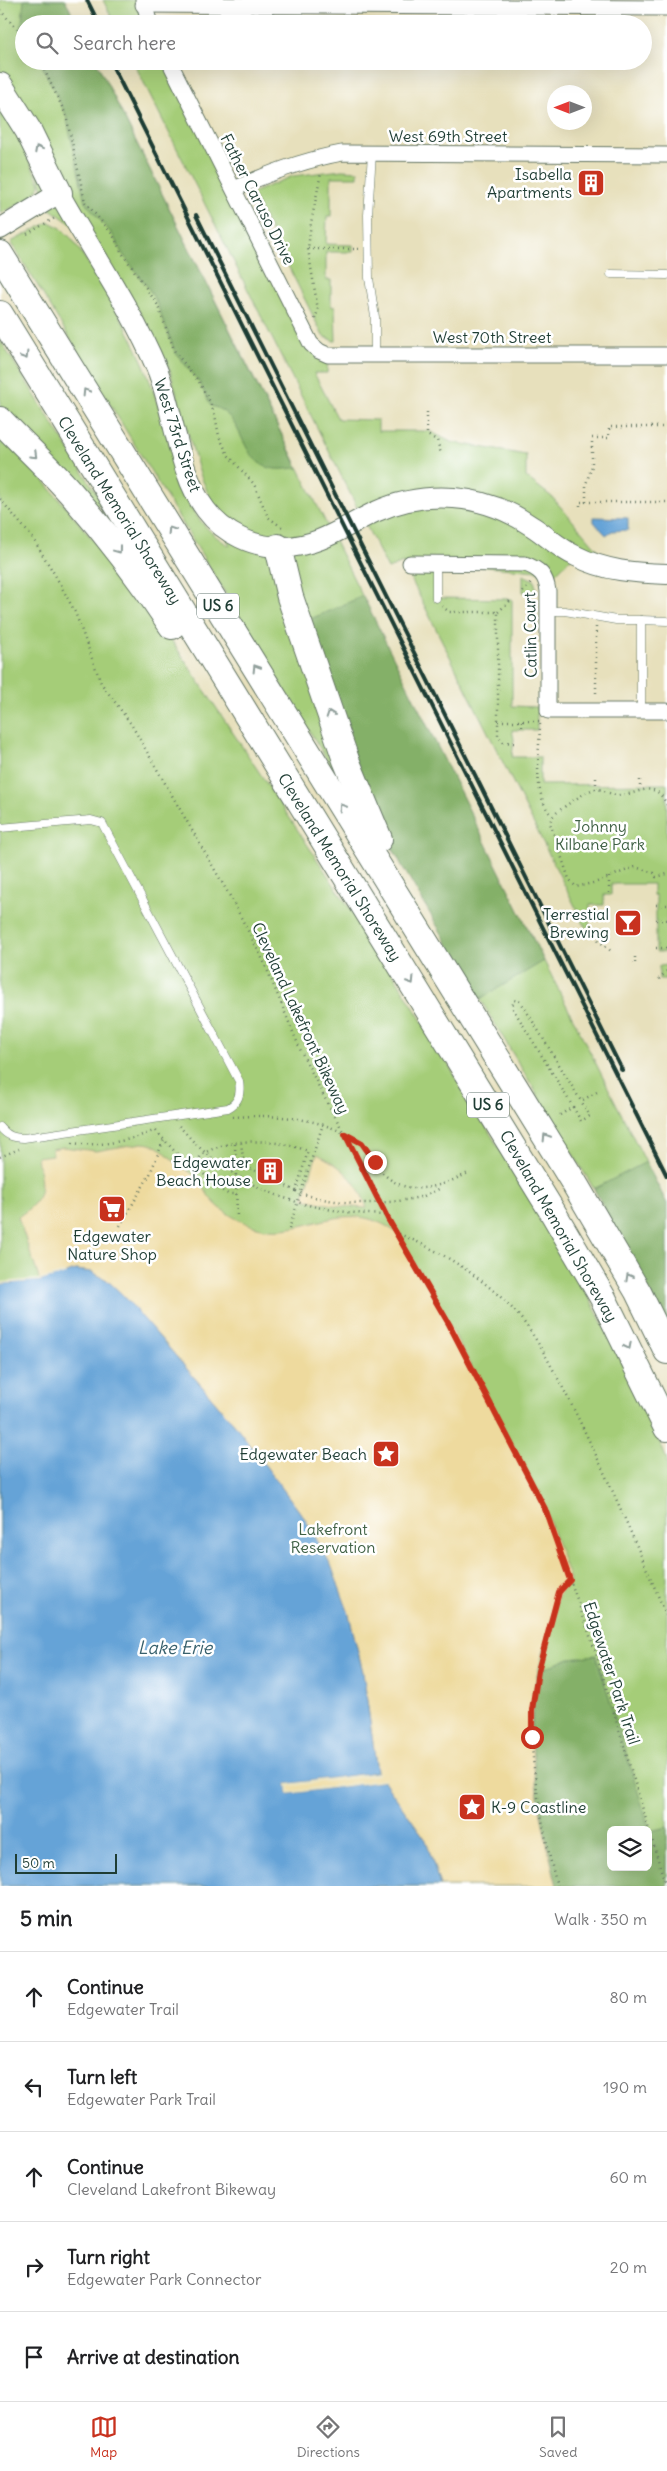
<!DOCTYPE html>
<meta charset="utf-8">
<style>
:root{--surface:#fff;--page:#f6f6f6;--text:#202124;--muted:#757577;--line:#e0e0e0;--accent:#c8321e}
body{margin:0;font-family:Delius,sans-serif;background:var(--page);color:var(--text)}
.controls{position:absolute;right:15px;bottom:15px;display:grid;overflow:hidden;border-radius:8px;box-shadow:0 5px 20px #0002}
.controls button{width:45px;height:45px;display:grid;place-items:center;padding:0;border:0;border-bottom:1px solid var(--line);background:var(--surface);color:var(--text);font:25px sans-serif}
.compass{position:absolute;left:547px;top:85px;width:45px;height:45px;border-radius:50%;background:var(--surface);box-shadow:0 5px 20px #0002;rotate:270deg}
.scale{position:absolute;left:15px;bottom:12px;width:102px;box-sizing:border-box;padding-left:5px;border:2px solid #1f3d34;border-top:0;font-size:14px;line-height:18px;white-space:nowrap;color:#1f3d34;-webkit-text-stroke:4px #fff;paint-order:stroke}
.stop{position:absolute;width:15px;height:15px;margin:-11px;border:4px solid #c8321e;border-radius:50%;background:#fff}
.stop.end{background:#c8321e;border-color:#fff;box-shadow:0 1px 5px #0008}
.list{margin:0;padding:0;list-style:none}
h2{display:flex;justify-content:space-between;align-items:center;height:65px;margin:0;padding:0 20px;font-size:21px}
h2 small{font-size:16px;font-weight:400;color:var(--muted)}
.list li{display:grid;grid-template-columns:32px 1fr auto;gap:15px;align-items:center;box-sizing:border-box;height:90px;padding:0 20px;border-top:1px solid var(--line)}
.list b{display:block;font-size:19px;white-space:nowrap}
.list p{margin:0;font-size:16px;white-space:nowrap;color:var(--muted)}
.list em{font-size:16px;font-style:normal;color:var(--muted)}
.icon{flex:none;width:28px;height:28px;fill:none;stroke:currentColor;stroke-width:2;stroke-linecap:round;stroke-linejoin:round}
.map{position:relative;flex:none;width:667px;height:1886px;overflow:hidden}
.search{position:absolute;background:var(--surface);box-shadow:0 5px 20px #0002;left:15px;right:15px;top:15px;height:55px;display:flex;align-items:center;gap:12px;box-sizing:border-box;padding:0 18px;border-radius:28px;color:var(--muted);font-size:19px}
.sheet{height:515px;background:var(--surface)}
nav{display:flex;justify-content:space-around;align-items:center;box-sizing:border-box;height:70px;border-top:1px solid var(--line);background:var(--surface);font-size:14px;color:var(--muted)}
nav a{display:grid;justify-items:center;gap:2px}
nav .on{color:var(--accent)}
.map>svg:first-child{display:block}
</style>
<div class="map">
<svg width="667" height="1886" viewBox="0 0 667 1886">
<rect width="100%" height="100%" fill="#fff"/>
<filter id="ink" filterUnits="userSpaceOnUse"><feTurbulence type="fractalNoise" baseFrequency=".02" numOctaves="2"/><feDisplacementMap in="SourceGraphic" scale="10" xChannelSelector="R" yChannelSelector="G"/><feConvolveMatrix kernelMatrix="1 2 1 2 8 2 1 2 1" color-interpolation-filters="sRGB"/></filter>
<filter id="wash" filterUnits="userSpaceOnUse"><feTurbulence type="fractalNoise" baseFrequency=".0096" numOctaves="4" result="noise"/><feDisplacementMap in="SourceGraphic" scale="20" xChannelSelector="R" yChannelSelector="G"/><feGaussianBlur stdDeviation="1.12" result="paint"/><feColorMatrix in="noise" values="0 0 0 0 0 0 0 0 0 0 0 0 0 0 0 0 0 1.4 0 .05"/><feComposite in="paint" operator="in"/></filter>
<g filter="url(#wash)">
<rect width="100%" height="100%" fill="#e7e0bc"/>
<g fill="#a5cd78" stroke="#628556" fill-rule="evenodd">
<path d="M0 0H65L77 24H24V61H96L544 961 667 1204 600 1186 594 1189 480 999 483 997 341 764 332 768 11 242 49 222 61 228 72 239C98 277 125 321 144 365 160 405 170 448 182 490 193 514 206 532 230 546L200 474 170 371 155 339 122 282 80 230 50 209 4 75 0 71Z"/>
<path d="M103 0H143L150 24H115Z"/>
<path d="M133 61H169L310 344 328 355 327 373H314L338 419 378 420V431H429L451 442 526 455V477L552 497 598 550V566L574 555 547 582 539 571 436 563V598L512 599V706L537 707V730H512L514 739 512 757H540V785L667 784V952H656V896L653 895V884H611V895H604V905H590L589 934 403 563 388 569Z"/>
<path d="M0 98 40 184C37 198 12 207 0 214Z"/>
<path d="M342 170 358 171V177H331V216H327L326 244 353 245V252H326V280H331V306L335 307 336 341H334L323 336 252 193 293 176Z"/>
<path d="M0 340 102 502 93 508 0 410Z"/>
<path d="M0 431 11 441 152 611 394 975 587 1293 648 1413 667 1460V1886H0ZM611 1830H648V1867H611Z"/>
<path d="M523 575 534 580 537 592H523Z"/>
<path d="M667 965V979H659V966Z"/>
</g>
<g fill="#84b068" stroke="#52764e" fill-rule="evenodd">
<path d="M24 0H65L77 24H24V37L21 33Z"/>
<path d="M40 61H96L298 468C291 468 282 470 275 469 237 464 247 414 211 406L199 382 175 352 157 304 149 289 122 253 113 235 85 202 66 115Z"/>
<path d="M363 596 544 961 480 999 401 864 371 805 306 621Z"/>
<path d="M646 1162 667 1204V1325L594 1189Z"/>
<path d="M596 1655 650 1831 667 1827V1886H557C540 1817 523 1741 538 1671L570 1658ZM611 1830H648V1867H611Z"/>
</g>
<g fill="#eeda9e" stroke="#868c69">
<path d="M142 1143C159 1144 164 1152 176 1163 182 1168 190 1171 195 1176 202 1182 205 1191 210 1198 220 1210 233 1218 248 1224 301 1246 342 1190 398 1234L449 1324 545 1509 570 1580C555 1593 554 1613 549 1631 542 1657 533 1683 532 1709 528 1760 544 1836 557 1886H440L426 1840 384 1781 288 1794 287 1784 377 1772 363 1672 348 1611 305 1519 236 1426 158 1335 107 1280 92 1272 76 1270 40 1281 18 1217C47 1197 42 1189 37 1157L52 1155V1149L63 1147 96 1151Z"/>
<path d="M317 1154C342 1166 357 1180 367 1208L338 1206 303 1199Z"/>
</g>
<g fill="#65a3d7" stroke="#427086">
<path d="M594 517 628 518V530L612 531 606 535 594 522Z"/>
<path d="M76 1270 92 1272 107 1280 124 1296 236 1426 305 1519 331 1565 348 1611 363 1672 377 1772 287 1784 288 1794 384 1781 426 1840 440 1886H0V1284L40 1281Z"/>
</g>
<g fill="#e7e0bc">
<path d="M65 1272 66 1274 40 1281 0 1284V1282L40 1279Z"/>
<path d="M379 1772 377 1775 290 1786V1791L384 1779V1781L288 1794 287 1784Z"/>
</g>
</g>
<g filter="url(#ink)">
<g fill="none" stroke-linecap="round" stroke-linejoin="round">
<g stroke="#657664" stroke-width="9">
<g id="lane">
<path d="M372 153 368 215 369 278 375 317V354"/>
<path d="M611 274 667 275"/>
<path d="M436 563V598"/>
<path d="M548 611H565L616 620H641"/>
<path d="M641 711V620L667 621"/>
<path d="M0 828 91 820 102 823 239 1081C241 1094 239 1102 228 1108L24 1138C14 1138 7 1136 0 1127"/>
</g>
</g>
<g stroke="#657664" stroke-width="17">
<g id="street">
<path d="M143 0 150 24"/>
<path d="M143 5 667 8"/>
<path d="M169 61 311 344 319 351 328 355H667"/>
<path d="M234 189C269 173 304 160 342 153L667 155"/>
<path d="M410 563 525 564C540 569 546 576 548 591V711H667"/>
</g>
</g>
<g stroke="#657664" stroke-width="22">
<path id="secondary" d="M0 229 59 193C91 251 131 307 157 369 174 411 178 474 206 510 224 534 254 548 284 547 318 547 345 526 375 512 399 501 427 496 454 498 482 500 510 511 533 527 547 536 560 549 576 556 605 571 635 573 667 574"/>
</g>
<g stroke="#657664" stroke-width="28">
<g id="highway">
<path d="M0 86 28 130 59 193"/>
<path d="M0 254 573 1181 638 1292 667 1351"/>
<path d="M0 314 552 1211 603 1298 667 1428"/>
<path d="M0 420C23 444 48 467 70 492 107 534 141 579 172 626"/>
<path d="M278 547 290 597 346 760 379 839"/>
</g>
</g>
<g stroke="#657664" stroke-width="2.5" stroke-dasharray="1 4" stroke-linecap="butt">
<path d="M0 10 24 37"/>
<path d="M40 61 66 115 85 202"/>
<path d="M85 202 113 235 122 253 157 304 175 352 199 382 209 400 215 415 219 436 228 455 254 484 268 517 283 528"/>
<path d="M27 234 55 218"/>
<path d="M308 249H359"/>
<path d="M315 319 318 310 308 249 311 223 321 173"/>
<path d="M427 412V435L437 440 441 454"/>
<path d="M667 427H609V438H592V466L586 484V502H667"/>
<path d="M0 499 32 537 55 575 75 612 101 683 131 724 231 898 264 962 300 1049 322 1093 378 1195 388 1219 449 1324 545 1509 595 1650 666 1886"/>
<path d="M580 506V502H586"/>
<path d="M523 592 532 582"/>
<path d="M442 606 449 612H498V736L503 742 514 743"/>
<path d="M498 612 512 599"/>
<path d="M596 627V697"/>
<path d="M498 721H540C540 751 531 793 552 816"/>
<path d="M522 721V731"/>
<path d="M596 778V789"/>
<path d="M640 780V789"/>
<path d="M667 805C654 778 641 794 621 795 611 796 604 789 595 789 589 789 557 811 553 816 551 817 551 821 550 823L569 879 576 887 597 882 635 867 654 873 656 877 667 874"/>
<path d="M609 877V895"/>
<path d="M656 905H667"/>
<path d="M656 920H667"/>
<path d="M592 926 599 941 611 951"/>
<path d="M656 948H667"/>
<path d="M635 957V963"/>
<path d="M659 979 667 971"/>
<path d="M573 1107 581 1121 590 1116 581 1101"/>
<path d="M560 1115 573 1107 512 1007 514 1000 521 1002 581 1101 597 1092"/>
<path d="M233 1117C276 1114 323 1117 359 1142 369 1148 373 1161 380 1170 405 1199 439 1188 468 1173"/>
<path d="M179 1126C186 1133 192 1141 200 1148 256 1197 313 1212 386 1215"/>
<path d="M156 1131 180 1157 199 1169 216 1187 228 1194H237"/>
<path d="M72 1143C101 1147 129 1141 156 1130"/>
<path d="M235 1144 237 1219"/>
<path d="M0 1157 19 1149"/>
<path d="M196 1167 201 1155C231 1136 276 1139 308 1151L296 1191 244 1165 241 1143"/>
<path d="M424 1196 441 1188"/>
<path d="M120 1226 150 1174 164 1139"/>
<path d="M289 1229 323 1124"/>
<path d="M399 1234C439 1250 476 1273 507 1303 532 1327 549 1362 565 1392 603 1466 635 1541 667 1617"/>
<path d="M557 1886C544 1836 528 1760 532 1709 533 1683 542 1657 549 1631 554 1613 555 1593 570 1580"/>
</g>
<use href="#lane" stroke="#fff" stroke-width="8"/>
<use href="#street" stroke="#fff" stroke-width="15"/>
<use href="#secondary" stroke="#fff" stroke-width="20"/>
<use href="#highway" stroke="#fff" stroke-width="26"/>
<g stroke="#1f3d34" stroke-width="4">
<path d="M87 0 99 24"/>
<path d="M110 61 667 1176"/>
<path d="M196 215 622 1070"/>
</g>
<path stroke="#657664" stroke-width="2.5" stroke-dasharray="1 4" stroke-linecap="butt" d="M296 1191C331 1206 387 1206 424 1196"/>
</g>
<defs><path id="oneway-chevron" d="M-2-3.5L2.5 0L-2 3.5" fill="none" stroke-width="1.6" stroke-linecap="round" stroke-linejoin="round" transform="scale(1.25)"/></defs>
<g stroke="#8f9e9a">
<use href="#oneway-chevron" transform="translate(38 149) rotate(-118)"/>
<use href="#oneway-chevron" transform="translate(25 356) rotate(58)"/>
<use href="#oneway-chevron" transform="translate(86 392) rotate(-122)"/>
<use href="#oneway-chevron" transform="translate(34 455) rotate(44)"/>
<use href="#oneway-chevron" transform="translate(171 530) rotate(-122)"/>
<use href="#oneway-chevron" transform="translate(118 550) rotate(53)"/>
<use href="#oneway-chevron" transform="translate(256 668) rotate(-122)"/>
<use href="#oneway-chevron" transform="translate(330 714) rotate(-109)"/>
<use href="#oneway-chevron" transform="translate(342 807) rotate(-122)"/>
<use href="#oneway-chevron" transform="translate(411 981) rotate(58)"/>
<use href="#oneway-chevron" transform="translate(546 1137) rotate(-122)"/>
<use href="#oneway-chevron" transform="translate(629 1277) rotate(-119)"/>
<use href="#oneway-chevron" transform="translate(628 1346) rotate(63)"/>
</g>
</g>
<g fill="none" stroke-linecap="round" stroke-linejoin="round" filter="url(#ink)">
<path stroke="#c8321e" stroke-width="6" d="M375 1162 362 1143 345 1134 388 1219 449 1324 545 1509 570 1580 559 1592 538 1671 532 1710V1737"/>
</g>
<defs>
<g id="building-square" transform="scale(1.4375)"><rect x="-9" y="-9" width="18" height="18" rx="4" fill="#c8321e" stroke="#fff"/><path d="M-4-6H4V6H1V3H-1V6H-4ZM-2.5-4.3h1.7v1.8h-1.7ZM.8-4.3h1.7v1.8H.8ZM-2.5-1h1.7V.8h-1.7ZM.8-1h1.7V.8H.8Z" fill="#fff"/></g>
<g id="bar-square" transform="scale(1.4375)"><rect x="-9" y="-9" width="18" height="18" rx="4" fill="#c8321e" stroke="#fff"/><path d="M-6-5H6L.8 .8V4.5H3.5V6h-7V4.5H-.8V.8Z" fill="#fff"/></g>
<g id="supermarket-square" transform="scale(1.4375)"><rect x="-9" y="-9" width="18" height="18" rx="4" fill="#c8321e" stroke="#fff"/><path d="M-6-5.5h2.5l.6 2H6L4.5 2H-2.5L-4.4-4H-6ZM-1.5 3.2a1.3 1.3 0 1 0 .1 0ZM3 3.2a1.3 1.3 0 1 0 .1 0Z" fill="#fff"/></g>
<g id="sight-square" transform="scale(1.4375)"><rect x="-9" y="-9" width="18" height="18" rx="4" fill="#c8321e" stroke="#fff"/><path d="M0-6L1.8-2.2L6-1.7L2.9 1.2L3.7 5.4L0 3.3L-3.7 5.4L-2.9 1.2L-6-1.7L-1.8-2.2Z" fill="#fff"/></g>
</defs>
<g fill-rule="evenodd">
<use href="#building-square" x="591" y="183"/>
<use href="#bar-square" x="628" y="923"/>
<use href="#building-square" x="270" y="1171"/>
<use href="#supermarket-square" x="112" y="1209"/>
<use href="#sight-square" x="386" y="1454"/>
<use href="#sight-square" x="472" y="1807"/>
</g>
<g text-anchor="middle" stroke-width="5" stroke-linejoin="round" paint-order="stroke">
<g fill="#fff" stroke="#627771" stroke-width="1">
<rect x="197" y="593.5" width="42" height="25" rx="4"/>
<rect x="467" y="1092.5" width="42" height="25" rx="4"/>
</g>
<g font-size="15" font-weight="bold" fill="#1f3d34">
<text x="218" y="611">US 6</text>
<text x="488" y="1110">US 6</text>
</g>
<g font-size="16" fill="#1f3d34" stroke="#fff">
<text x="448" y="142">West 69th Street</text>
<text transform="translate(258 199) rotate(63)" y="6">Father Caruso Drive</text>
<text x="492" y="343">West 70th Street</text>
<text transform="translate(178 435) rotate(72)" y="6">West 73rd Street</text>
<text transform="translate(120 510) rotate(58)" y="6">Cleveland Memorial Shoreway</text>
<text transform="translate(530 635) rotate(-91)" y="6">Catlin Court</text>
<text transform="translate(340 867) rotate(58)" y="6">Cleveland Memorial Shoreway</text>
<text transform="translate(301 1018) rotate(65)" y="6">Cleveland Lakefront Bikeway</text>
<text transform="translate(559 1226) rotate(60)" y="6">Cleveland Memorial Shoreway</text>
<text transform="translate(612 1673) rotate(72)" y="6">Edgewater Park Trail</text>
</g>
<g font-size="16" fill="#1f3d34" stroke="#fff" text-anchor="end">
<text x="572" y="180">Isabella<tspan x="572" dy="18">Apartments</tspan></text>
<text x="609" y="920">Terrestial<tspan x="609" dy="18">Brewing</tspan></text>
<text x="251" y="1168">Edgewater<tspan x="251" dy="18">Beach House</tspan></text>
<text x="112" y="1242" text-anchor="middle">Edgewater<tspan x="112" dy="18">Nature Shop</tspan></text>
<text x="367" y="1460">Edgewater Beach</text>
<text x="491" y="1813" text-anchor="start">K-9 Coastline</text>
</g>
<g font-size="16" fill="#406145" stroke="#fff">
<text x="600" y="832">Johnny<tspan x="600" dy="18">Kilbane Park</tspan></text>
<text x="333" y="1535">Lakefront<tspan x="333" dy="18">Reservation</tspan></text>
</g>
<g font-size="18" font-style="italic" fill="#38616d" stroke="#fff">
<text x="175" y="1654">Lake Erie</text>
</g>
</g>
</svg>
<div class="controls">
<button><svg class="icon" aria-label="layers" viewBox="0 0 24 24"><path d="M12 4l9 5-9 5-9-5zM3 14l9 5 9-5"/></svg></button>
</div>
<svg class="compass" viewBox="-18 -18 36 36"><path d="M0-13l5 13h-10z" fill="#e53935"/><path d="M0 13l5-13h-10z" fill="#757577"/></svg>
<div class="scale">50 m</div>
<div class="stop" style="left:532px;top:1737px"></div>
<div class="stop end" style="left:375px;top:1162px"></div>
<div class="search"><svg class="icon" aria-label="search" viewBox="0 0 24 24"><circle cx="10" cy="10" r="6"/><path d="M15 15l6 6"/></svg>Search here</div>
</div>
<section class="sheet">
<h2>5 min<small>Walk · 350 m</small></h2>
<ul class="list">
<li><svg class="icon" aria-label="ahead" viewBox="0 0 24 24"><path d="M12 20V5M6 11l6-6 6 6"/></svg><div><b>Continue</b><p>Edgewater Trail</p></div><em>80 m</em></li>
<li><svg class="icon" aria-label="left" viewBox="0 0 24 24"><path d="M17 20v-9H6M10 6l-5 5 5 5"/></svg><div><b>Turn left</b><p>Edgewater Park Trail</p></div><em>190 m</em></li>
<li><svg class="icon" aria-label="ahead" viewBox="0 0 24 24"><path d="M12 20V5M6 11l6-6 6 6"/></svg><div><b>Continue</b><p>Cleveland Lakefront Bikeway</p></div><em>60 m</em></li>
<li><svg class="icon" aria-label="right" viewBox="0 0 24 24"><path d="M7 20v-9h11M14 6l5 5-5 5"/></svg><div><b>Turn right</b><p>Edgewater Park Connector</p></div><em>20 m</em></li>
<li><svg class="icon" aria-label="arrive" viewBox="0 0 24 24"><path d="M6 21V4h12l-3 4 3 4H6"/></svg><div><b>Arrive at destination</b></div></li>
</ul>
</section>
<nav>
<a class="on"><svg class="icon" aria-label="map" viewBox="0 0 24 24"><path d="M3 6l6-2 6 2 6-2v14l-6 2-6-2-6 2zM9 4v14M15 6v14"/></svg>Map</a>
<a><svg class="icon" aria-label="directions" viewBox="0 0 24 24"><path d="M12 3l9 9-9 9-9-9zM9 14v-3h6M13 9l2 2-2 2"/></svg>Directions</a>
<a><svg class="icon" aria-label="saved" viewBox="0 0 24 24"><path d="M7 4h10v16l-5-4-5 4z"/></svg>Saved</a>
</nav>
